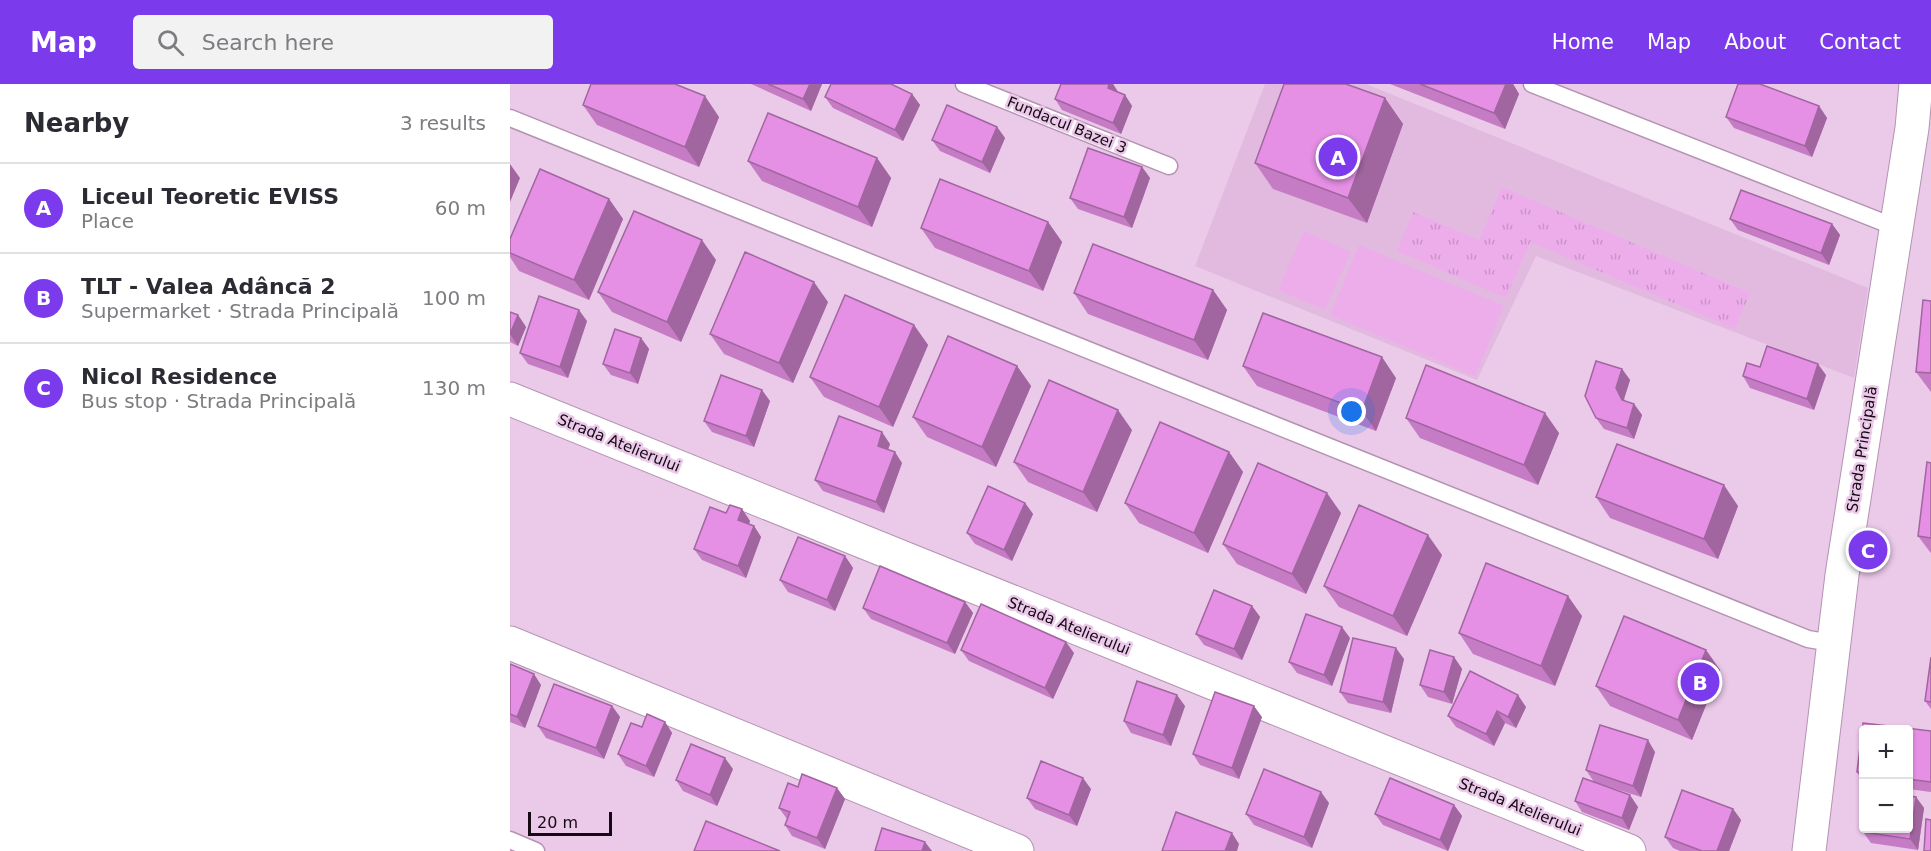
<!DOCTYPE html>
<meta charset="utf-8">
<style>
:root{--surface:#fff;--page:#f2f2f3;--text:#2b2b33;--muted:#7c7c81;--line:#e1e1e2;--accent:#7c3aed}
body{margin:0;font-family:"DejaVu Sans",sans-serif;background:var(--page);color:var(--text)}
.controls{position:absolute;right:18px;bottom:18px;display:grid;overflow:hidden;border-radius:6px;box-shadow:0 2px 4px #0004}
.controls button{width:54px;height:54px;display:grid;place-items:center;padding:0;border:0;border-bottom:2px solid var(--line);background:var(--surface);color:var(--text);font:30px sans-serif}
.scale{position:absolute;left:18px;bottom:15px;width:84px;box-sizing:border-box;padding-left:6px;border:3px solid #150914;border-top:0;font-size:16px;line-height:21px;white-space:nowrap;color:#150914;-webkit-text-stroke:4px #ebc9e9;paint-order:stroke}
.you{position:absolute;left:842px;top:328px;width:21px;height:21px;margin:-15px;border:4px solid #fff;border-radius:50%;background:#1a73e8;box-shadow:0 0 0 9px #1a73e833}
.badge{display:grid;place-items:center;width:39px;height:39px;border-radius:50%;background:var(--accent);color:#fff;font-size:20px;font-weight:700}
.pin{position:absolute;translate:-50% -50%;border:3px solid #fff;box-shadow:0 2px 6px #0006}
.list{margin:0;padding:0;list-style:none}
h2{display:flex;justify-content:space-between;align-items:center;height:78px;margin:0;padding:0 24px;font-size:26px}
h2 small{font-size:20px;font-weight:400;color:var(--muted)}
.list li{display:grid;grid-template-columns:39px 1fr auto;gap:18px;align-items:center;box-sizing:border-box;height:90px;padding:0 24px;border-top:2px solid var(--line)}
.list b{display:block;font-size:22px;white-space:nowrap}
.list p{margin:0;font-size:20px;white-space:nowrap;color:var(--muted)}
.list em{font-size:20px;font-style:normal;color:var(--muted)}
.icon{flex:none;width:33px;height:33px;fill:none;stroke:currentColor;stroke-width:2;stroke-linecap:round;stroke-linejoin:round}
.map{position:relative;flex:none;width:1421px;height:767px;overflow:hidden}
header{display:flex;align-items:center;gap:36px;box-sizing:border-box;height:84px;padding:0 30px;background:var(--accent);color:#fff}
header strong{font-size:28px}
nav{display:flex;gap:33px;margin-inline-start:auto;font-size:21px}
.search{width:420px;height:54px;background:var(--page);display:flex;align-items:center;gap:15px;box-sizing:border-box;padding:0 21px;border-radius:6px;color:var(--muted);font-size:22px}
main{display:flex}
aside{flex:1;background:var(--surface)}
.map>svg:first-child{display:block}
</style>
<header>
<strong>Map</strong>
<div class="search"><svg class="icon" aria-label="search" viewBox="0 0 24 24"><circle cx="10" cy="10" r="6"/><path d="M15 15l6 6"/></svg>Search here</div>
<nav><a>Home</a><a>Map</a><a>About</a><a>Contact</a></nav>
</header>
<main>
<aside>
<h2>Nearby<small>3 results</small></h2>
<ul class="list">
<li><span class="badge">A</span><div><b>Liceul Teoretic EVISS</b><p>Place</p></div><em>60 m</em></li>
<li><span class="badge">B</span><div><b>TLT - Valea Adâncă 2</b><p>Supermarket · Strada Principală</p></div><em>100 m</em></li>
<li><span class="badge">C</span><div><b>Nicol Residence</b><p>Bus stop · Strada Principală</p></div><em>130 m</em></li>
</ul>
</aside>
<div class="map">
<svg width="1421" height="767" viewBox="0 0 1421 767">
<defs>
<pattern id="grass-tufts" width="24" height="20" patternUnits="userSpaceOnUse" patternTransform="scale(1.5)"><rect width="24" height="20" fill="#edadeb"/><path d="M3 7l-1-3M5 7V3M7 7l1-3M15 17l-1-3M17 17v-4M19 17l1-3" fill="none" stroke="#ca94c9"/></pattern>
</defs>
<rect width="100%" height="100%" fill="#ebc9e9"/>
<path fill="#e2bae0" d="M755 0H856L1358 204 1344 294 1026 172 967 296 685 182Z"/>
<path fill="url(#grass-tufts)" d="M992 103 1240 209 1225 245 1020 158 996 214 887 167 903 128 969 156Z"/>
<g fill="#edadeb">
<path d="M794 147 841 168 815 226 768 206Z"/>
<path d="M849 161 994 222 965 292 820 231Z"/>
</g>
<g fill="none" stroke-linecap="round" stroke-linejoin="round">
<g stroke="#b493b2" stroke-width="19">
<g id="service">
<path d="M454 0 659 82"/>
<path d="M1022 0 1385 143"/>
<path d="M0 34 1298 555 1322 559"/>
<path d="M0 756 26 767"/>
</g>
</g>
<g stroke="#b493b2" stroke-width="35">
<g id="minor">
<path d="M0 315 1119 767"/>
<path d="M0 559 507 767"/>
</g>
</g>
<g stroke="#b493b2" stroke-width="35">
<path id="tertiary" d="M1299 767 1332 491 1402 44 1406 0"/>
</g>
<use href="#service" stroke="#fff" stroke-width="16"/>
<use href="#minor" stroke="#fff" stroke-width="33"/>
<use href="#tertiary" stroke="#fff" stroke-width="33"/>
</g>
<g fill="#c67cc5">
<path d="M241 0H312L301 27Z"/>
<path d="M551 0H603L608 8 615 11 622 22 611 50 552 26 545 15Z"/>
<path d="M880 0H1003L1009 10 995 45Z"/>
<path d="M402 10 410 21 393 57 323 24 315 13Z"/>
<path d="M875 14 893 40 857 139 763 105 745 79Z"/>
<path d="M73 21 209 33 189 83 87 41Z"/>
<path d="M1309 22 1317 34 1302 73 1224 44 1216 33Z"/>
<path d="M487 43 495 54 480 89 430 67 422 56Z"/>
<path d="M367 74 381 94 362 143 252 97 238 77Z"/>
<path d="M632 83 640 94 622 144 568 125 560 114Z"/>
<path d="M99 115 113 135 79 216 9 187 0 173V155Z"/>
<path d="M1220 135 1322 140 1330 151 1319 181 1228 146Z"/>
<path d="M538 138 552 158 533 207 425 164 411 144Z"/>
<path d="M206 176 171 258 102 228 88 208Z"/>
<path d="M703 206 717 226 698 276 578 230 564 209Z"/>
<path d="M1421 217V308L1406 288Z"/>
<path d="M318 218 283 299 214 270 200 250Z"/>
<path d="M0 228 8 231 16 243 8 262 0 258Z"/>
<path d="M77 237 58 294 18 280 10 269Z"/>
<path d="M404 241 418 261 383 343 314 313 300 293Z"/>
<path d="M131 254 139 265 128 300 101 291 93 280Z"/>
<path d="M507 282 521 302 486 383 417 353 403 333Z"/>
<path d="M733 282 886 294 866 347 747 302Z"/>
<path d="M1250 283 1316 291 1304 326 1240 304 1233 292Z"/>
<path d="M1112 285 1120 296 1114 315 1115 317 1124 320 1132 331 1124 355 1094 345 1086 334Z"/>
<path d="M260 317 244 363 202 348 194 337Z"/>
<path d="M896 334 1049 349 1028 401 910 354Z"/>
<path d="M622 346 587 428 518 398 504 378Z"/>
<path d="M380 360 378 366 392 379 374 429 313 407 305 396Z"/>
<path d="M719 368 733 388 698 469 629 439 615 419Z"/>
<path d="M1421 379V469L1420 468 1408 452Z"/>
<path d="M1086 413 1228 422 1208 475 1100 434Z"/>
<path d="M515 419 523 430 502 477 465 460 457 449Z"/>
<path d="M232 425 240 437 239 440 244 442 251 453 236 494 192 476 184 465 216 429Z"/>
<path d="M831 429 796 510 727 480 713 460Z"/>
<path d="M932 471 897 552 829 523 814 502Z"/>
<path d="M335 472 343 484 325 527 278 508 270 496Z"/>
<path d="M455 518 463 529 445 570 361 535 353 524Z"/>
<path d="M742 522 750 533 732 576 694 561 686 550Z"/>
<path d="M1072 532 1045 602 963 570 949 549Z"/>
<path d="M840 554 822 602 787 589 779 578Z"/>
<path d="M451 566 564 569 543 615 459 577Z"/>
<path d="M1196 566 1210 586 1182 656 1100 622 1086 602Z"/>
<path d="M944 573 952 585 942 620 918 613 910 601Z"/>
<path d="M1421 573V625L1415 617Z"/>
<path d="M894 575 881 629 838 619 830 608Z"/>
<path d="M0 580 31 601 15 644 0 638Z"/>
<path d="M102 622 110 633 94 675 36 654 28 642Z"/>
<path d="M675 622 661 662 621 649 614 637Z"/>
<path d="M1016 623 1006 644 995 639 984 662 946 643 938 632Z"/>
<path d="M752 633 729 695 690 681 683 670Z"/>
<path d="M155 638 162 649 144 693 116 682 108 670 132 643Z"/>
<path d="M1353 639 1421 647V708L1398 705V645H1353V698L1347 688Z"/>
<path d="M1145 668 1131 713 1084 698 1076 686Z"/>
<path d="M223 685 207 722 173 707 166 696Z"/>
<path d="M288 703 327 704 335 715 315 765 282 752 275 741 277 735 269 724Z"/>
<path d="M581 705 567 742 525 725 517 714Z"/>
<path d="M1406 713 1414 724 1408 766 1361 759 1353 748Z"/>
<path d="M1065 717 1128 723 1119 746 1072 728Z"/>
<path d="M819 719 802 764 744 741 736 730Z"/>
<path d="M944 721 952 732 938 767 873 741 865 730Z"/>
<path d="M1223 725 1231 736 1219 767H1170L1163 764 1155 753Z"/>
</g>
<g fill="#a165a0">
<path d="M300 0H312L301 27 293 15Z"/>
<path d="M599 0H603L608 8 598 4Z"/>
<path d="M996 0H1003L1009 10 995 45 984 29Z"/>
<path d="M402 10 410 21 393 57 385 46Z"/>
<path d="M615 11 622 22 611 50 603 39Z"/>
<path d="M195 12 209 33 189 83 175 63Z"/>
<path d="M875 14 893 40 857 139 838 114Z"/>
<path d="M1309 22 1317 34 1302 73 1295 62Z"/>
<path d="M487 43 495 54 480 89 472 78Z"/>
<path d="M367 74 381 94 362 143 348 123Z"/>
<path d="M0 80 10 94 0 118Z"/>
<path d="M632 83 640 94 622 144 614 133Z"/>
<path d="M99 115 113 135 79 216 64 196Z"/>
<path d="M538 138 552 158 533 207 519 187Z"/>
<path d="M1322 140 1330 151 1319 181 1311 169Z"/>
<path d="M192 156 206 176 171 258 157 238Z"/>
<path d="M304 198 318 218 283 299 269 279Z"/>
<path d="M703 206 717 226 698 276 684 256Z"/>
<path d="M69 226 77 237 58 294 50 283Z"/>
<path d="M8 231 16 243 8 262 0 250Z"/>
<path d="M404 241 418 261 383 343 369 323Z"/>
<path d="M131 254 139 265 128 300 120 289Z"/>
<path d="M872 273 886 294 866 347 852 327Z"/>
<path d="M1308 280 1316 291 1304 326 1297 315Z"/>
<path d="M507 282 521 302 486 383 472 363Z"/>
<path d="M1112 285 1120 296 1114 315 1120 328 1112 316 1106 304Z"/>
<path d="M252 306 260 317 244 363 236 352Z"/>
<path d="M1124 320 1132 331 1124 355 1117 344Z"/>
<path d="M608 326 622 346 587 428 573 408Z"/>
<path d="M1035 329 1049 349 1028 401 1014 381Z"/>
<path d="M372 348 380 360 375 373 368 362Z"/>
<path d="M385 368 392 379 374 429 366 418Z"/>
<path d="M719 368 733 388 698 469 684 449Z"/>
<path d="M1214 401 1228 422 1208 475 1194 455Z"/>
<path d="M817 409 831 429 796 510 782 490Z"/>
<path d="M515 419 523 430 502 477 494 466Z"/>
<path d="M232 425 240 437 236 447 228 436Z"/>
<path d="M244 442 251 453 236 494 228 482Z"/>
<path d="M918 451 932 471 897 552 883 532Z"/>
<path d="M335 472 343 484 325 527 317 516Z"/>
<path d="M1058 512 1072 532 1045 602 1031 582Z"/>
<path d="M455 518 463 529 445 570 437 559Z"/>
<path d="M742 522 750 533 732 576 724 565Z"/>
<path d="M832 543 840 554 822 602 814 591Z"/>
<path d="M556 558 564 569 543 615 535 604Z"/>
<path d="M886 564 894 575 881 629 873 618Z"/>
<path d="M1196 566 1210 586 1182 656 1168 636Z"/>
<path d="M944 573 952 585 942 620 934 608Z"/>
<path d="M24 590 31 601 15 644 7 633Z"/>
<path d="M667 611 675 622 661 662 653 651Z"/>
<path d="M1008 611 1016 623 1006 644 998 633Z"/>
<path d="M102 622 110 633 94 675 86 664Z"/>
<path d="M744 622 752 633 729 695 722 684Z"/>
<path d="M987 627 995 639 984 662 976 650Z"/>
<path d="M155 638 162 649 144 693 136 682Z"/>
<path d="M1138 656 1145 668 1131 713 1123 702Z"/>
<path d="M215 674 223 685 207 722 200 711Z"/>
<path d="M573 694 581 705 567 742 559 731Z"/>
<path d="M327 704 335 715 315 765 307 754Z"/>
<path d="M811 708 819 719 802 764 794 753Z"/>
<path d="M1120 711 1128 723 1119 746 1112 734Z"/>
<path d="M1406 713 1414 724 1408 766 1400 755Z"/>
<path d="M944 721 952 732 938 767 930 756Z"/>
<path d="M1223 725 1231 736 1219 767H1207Z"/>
<path d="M722 749 729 760 727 767H715Z"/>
<path d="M415 758 422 767H412Z"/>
</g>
<g fill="#e690e5" stroke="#a165a0" stroke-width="1.5">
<path d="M81 0H165L195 12 175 63 73 21Z"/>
<path d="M258 0H300L293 15Z"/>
<path d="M321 0H381L402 10 385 46 315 13Z"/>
<path d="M551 0H599L598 4 615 11 603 39 545 15Z"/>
<path d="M774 0H836L875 14 838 114 745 79Z"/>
<path d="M910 0H996L984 29Z"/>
<path d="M1228 0H1250L1309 22 1295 62 1216 33Z"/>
<path d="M437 21 487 43 472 78 422 56Z"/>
<path d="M258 29 367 74 348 123 238 77Z"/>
<path d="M578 64 632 83 614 133 560 114Z"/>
<path d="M30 85 99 115 64 196 0 169V155Z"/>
<path d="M430 95 538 138 519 187 411 144Z"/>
<path d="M1231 106 1322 140 1311 169 1220 135Z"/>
<path d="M124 127 192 156 157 238 88 208Z"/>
<path d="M583 160 703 206 684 256 564 209Z"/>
<path d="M235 168 304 198 269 279 200 250Z"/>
<path d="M335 211 404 241 369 323 300 293Z"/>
<path d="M29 212 69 226 50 283 10 269Z"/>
<path d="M1413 216 1421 217V289L1406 288Z"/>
<path d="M0 228 8 231 0 250Z"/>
<path d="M753 229 872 273 852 327 733 282Z"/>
<path d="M105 245 131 254 120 289 93 280Z"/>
<path d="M438 252 507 282 472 363 403 333Z"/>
<path d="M1257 262 1308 280 1297 315 1233 292 1237 279 1250 283Z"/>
<path d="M1086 277 1112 285 1106 304 1112 316 1124 320 1117 344 1086 334 1075 312Z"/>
<path d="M916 281 1035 329 1014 381 896 334Z"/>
<path d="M211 291 252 306 236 352 194 337Z"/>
<path d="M539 296 608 326 573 408 504 378Z"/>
<path d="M329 332 372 348 368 362 385 368 366 418 305 396Z"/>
<path d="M650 338 719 368 684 449 615 419Z"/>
<path d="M1107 360 1214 401 1194 455 1086 413Z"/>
<path d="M1417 378 1421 379V454L1408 452Z"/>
<path d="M748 379 817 409 782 490 713 460Z"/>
<path d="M478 402 515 419 494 466 457 449Z"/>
<path d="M220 421 232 425 228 436 244 442 228 482 184 465 200 423 216 429Z"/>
<path d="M849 421 918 451 883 532 814 502Z"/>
<path d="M288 453 335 472 317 516 270 496Z"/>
<path d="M976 479 1058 512 1031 582 949 549Z"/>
<path d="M370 482 455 518 437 559 353 524Z"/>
<path d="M704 506 742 522 724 565 686 550Z"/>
<path d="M471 520 556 558 535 604 451 566Z"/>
<path d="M796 530 832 543 814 591 779 578Z"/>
<path d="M1114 532 1196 566 1168 636 1086 602Z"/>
<path d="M843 554 886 564 873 618 830 608Z"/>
<path d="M920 566 944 573 934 608 910 601Z"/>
<path d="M1421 573V618L1415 617Z"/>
<path d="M0 580 24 590 7 633 0 630Z"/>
<path d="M960 587 1008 611 998 633 987 627 976 650 938 632Z"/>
<path d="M627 597 667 611 653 651 614 637Z"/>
<path d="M44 600 102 622 86 664 28 642Z"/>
<path d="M705 608 744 622 722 684 683 670Z"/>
<path d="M137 630 155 638 136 682 108 670 121 639 132 643Z"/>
<path d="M1353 639 1421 647V698L1398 695V645H1353V689L1347 688Z"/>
<path d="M1090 641 1138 656 1123 702 1076 686Z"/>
<path d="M181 660 215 674 200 711 166 696Z"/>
<path d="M531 677 573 694 559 731 517 714Z"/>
<path d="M754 685 811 708 794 753 736 730Z"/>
<path d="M292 690 327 704 307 754 275 741 280 728 269 724 278 699 288 703Z"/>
<path d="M880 694 944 721 930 756 865 730Z"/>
<path d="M1073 694 1120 711 1112 734 1065 717Z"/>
<path d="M1172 706 1223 725 1207 767H1192L1155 753Z"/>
<path d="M1398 712 1406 713 1400 755 1353 748 1354 744H1398Z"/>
<path d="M666 728 722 749 715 767H652Z"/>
<path d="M1416 735 1421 736V767H1414Z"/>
<path d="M196 737 270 767H184Z"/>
<path d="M372 744 415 758 412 767H365Z"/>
</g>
<g text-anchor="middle" stroke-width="5" stroke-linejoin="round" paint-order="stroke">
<g font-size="15" fill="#150914" stroke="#ebc9e9">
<text transform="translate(557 41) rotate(22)" y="5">Fundacul Bazei 3</text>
<text transform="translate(109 359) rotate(22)" y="5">Strada Atelierului</text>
<text transform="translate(1352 365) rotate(-81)" y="5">Strada Principală</text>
<text transform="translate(559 542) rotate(22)" y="5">Strada Atelierului</text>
<text transform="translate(1010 723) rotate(22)" y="5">Strada Atelierului</text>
</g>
</g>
</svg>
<div class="controls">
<button>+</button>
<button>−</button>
</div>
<div class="scale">20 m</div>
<div class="you"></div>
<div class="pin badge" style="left:828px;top:73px">A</div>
<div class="pin badge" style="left:1190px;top:598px">B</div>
<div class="pin badge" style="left:1358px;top:466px">C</div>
</div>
</main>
